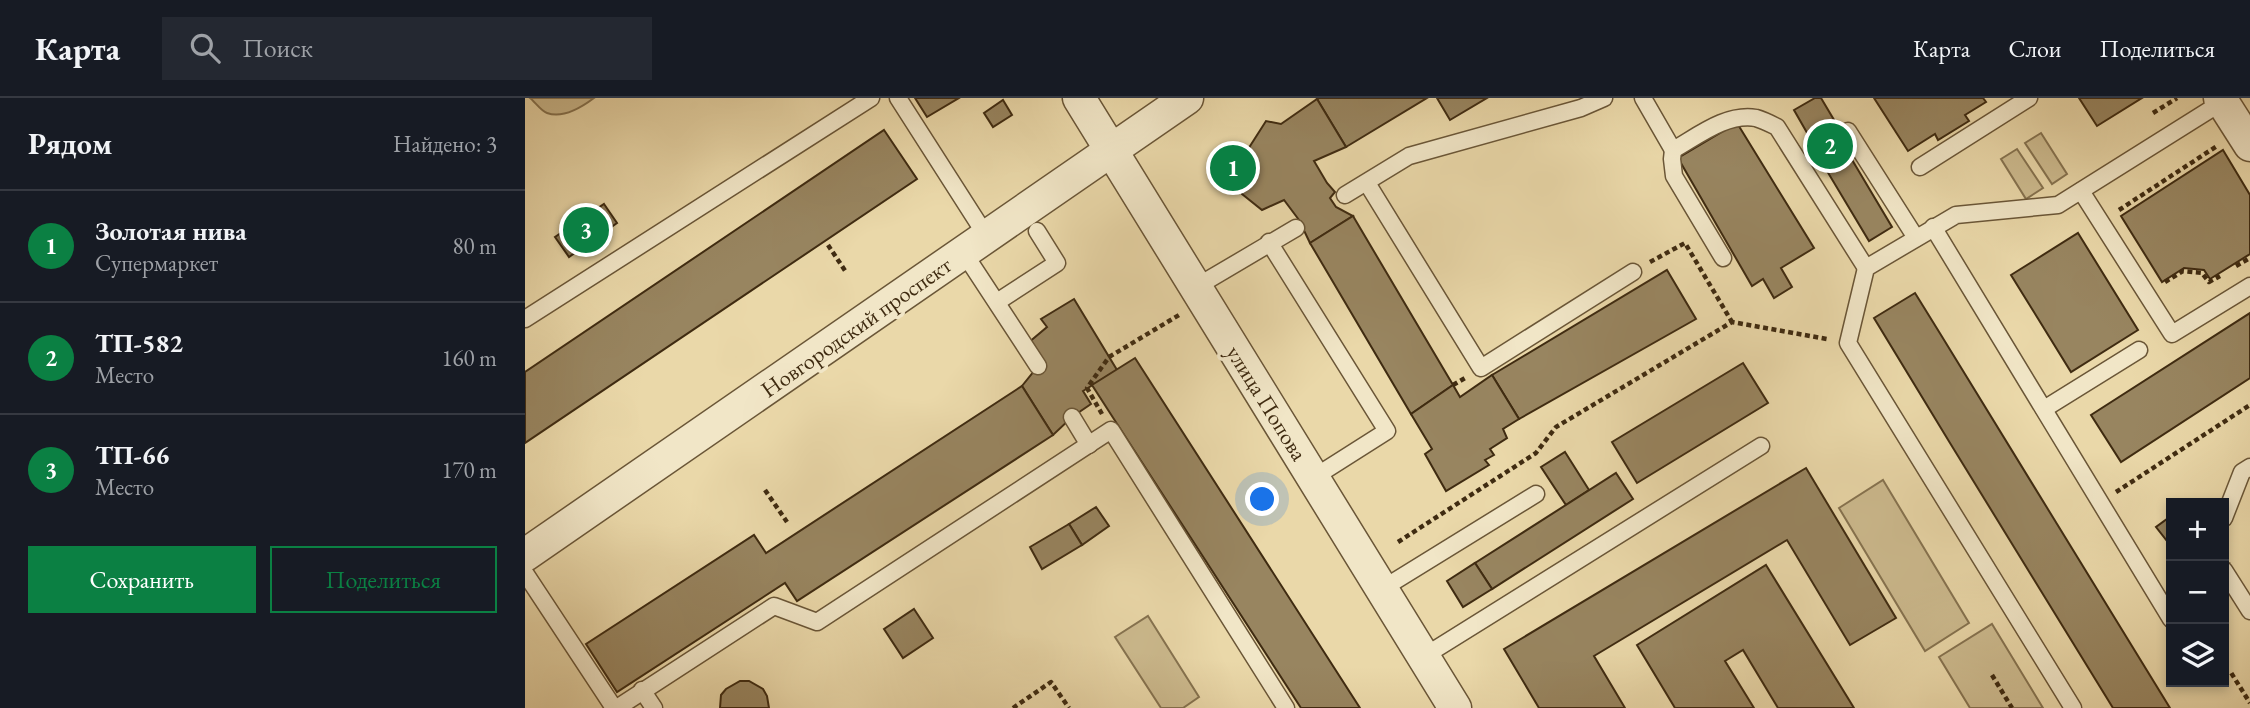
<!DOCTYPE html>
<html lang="ru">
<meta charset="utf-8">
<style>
:root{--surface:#171b24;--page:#242831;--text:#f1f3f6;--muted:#9ea1a6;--line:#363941;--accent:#0b8043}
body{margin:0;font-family:"EB Garamond",serif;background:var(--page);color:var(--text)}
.controls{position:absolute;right:21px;bottom:21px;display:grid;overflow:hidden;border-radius:0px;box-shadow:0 4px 10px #0003}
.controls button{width:63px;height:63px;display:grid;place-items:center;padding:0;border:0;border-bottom:2px solid var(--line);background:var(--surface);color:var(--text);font:35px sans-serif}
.you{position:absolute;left:738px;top:402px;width:24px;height:24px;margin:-18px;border:5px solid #fff;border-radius:50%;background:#1a73e8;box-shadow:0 0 0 10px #1a73e833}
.badge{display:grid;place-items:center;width:46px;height:46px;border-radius:50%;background:var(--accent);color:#fff;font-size:23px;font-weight:700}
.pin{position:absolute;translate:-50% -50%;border:4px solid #fff;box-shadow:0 2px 7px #0006}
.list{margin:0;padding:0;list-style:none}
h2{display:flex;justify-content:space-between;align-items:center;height:91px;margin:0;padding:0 28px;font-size:30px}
h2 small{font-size:23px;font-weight:400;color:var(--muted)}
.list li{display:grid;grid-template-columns:46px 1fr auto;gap:21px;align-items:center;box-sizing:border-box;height:112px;padding:0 28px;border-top:2px solid var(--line)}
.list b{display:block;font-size:26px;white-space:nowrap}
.list p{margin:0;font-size:23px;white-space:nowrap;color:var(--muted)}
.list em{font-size:23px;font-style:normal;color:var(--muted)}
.actions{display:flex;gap:14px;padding:21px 28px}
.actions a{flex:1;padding:16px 0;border:2px solid var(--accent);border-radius:0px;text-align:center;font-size:24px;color:var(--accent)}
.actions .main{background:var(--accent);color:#fff}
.icon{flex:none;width:38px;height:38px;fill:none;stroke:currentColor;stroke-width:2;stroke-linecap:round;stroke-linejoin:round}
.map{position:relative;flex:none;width:1725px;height:610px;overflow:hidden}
header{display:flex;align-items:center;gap:42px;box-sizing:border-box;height:98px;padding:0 35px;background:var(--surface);border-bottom:2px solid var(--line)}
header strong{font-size:33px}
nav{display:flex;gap:38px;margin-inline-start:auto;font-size:24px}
.search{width:490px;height:63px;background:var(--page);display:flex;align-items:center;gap:18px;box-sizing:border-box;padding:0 24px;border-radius:0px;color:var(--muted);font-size:26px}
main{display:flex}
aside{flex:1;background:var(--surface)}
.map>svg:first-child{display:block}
</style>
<header>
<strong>Карта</strong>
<div class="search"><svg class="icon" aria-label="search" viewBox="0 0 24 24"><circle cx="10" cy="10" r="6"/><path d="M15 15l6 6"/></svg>Поиск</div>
<nav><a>Карта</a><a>Слои</a><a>Поделиться</a></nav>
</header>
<main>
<aside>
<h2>Рядом<small>Найдено: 3</small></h2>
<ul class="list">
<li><span class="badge">1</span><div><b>Золотая нива</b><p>Супермаркет</p></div><em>80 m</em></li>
<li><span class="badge">2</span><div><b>ТП-582</b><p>Место</p></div><em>160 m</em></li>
<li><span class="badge">3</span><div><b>ТП-66</b><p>Место</p></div><em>170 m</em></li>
</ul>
<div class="actions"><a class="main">Сохранить</a><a>Поделиться</a></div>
</aside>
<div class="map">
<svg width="1725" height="610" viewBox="0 0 1725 610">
<rect width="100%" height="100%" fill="#ead8a9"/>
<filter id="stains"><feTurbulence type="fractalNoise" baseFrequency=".00286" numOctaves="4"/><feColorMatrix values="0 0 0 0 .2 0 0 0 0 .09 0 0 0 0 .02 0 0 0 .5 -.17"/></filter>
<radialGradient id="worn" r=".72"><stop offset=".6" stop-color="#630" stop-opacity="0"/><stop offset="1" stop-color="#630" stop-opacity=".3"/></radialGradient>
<g fill="#cdbb8f" stroke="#867350" stroke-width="2">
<path d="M5 0H69C57 9 38 21 22 15 16 13 10 4 5 0Z"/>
<path d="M1516 35 1542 76 1527 86 1500 45Z"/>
<path d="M1492 51 1518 90 1501 101 1476 61Z"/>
<path d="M1358 382 1444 525 1400 553 1314 410Z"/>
<path d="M623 518 674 599 658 610H636L590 539Z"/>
<path d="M1467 526 1518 610H1445L1414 559Z"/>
</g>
<g fill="#988560" stroke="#3f2b11" stroke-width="2">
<path d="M390 0H434L402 19Z"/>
<path d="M794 0H902L821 49 792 1Z"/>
<path d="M912 0H962L925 22Z"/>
<path d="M1290 0H1296L1315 32 1289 47 1269 12Z"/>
<path d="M1349 0H1458L1461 4 1440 17 1444 23 1413 42 1410 36 1383 53Z"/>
<path d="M1554 0H1617L1572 28Z"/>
<path d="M792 1 821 49 789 63 802 85 810 94 805 100 811 109 828 118 785 145 774 122 759 102 737 112 717 96V85L708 66 718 59 741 23 756 26Z"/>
<path d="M478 2 487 17 468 29 459 15Z"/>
<path d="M1212 25 1289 150 1256 170 1267 189 1249 200 1238 181 1227 188 1153 60Z"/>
<path d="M359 32 392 81 0 345V274Z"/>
<path d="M1314 36 1320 46 1296 60 1289 50Z"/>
<path d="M1320 50 1367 129 1344 143 1296 63Z"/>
<path d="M1698 52 1725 97V156L1685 181 1679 172 1659 170 1637 184 1596 118Z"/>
<path d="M79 106 92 125 44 159 30 139Z"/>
<path d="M828 118 928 287 886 316 785 145Z"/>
<path d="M1553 135 1613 232 1546 274 1486 177Z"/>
<path d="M1142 172 1171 221 994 321 967 277Z"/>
<path d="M1390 195 1416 237 1645 610H1588L1425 345 1349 220Z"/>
<path d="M549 201 592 272 558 293 566 306 547 319 528 337 497 288 513 268 503 245 522 229 516 221Z"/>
<path d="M1725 215V280L1596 364 1566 317Z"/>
<path d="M610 260 835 610H776L596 332 567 287Z"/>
<path d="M1218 265 1243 305 1112 385 1087 344Z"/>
<path d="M967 277 994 321 978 331 982 340 965 351 969 357 960 362 964 367 921 393 900 356 907 351 886 316 928 287 935 299Z"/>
<path d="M497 288 528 337 272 503 260 485 92 594 61 546 229 437 241 455Z"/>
<path d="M1040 354 1064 392 1041 407 1016 369Z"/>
<path d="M1281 370 1371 520 1325 547 1262 442 1069 558 1100 610H1014L979 551Z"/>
<path d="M1091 375 1108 401 967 491 950 465Z"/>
<path d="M571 409 584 428 557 447 544 426Z"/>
<path d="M1646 418V448L1631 429Z"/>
<path d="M544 426 557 447 517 471 505 449Z"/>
<path d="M950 465 967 491 938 509 922 483Z"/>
<path d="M1241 467 1329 610H1253L1218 552 1200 563 1229 610H1150L1112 547Z"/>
<path d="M389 511 408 540 378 560 359 531Z"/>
<path d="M215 583H224L238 591 242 598 244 610H195L196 597 201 591Z"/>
</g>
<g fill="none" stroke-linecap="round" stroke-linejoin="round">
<g stroke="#6a5637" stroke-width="19">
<g id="service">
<path d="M373 0 462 139"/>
<path d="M1118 0 1148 52C1173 38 1201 15 1231 20 1238 22 1246 26 1252 29L1341 170"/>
<path d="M1323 33 1391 140"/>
<path d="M1148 52 1147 61 1149 78 1198 160"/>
<path d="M1395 69 1504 0"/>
<path d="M842 85 956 270 1108 174"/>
<path d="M1556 93 1647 236 1725 188"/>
<path d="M820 97 884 58 1056 10 1079 0"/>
<path d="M1408 129 1646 521"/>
<path d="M744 144 862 333 788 380"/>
<path d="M439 155 513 268"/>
<path d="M671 189 771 130"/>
<path d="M472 204 532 165 512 133"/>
<path d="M0 221 346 0"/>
<path d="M1519 311 1614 252"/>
<path d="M547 319 564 347"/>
<path d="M1699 420 1717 374 1725 369"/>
<path d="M1699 472 1725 513"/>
<path d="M0 475 89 610"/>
<path d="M857 491 1011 396"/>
<path d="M898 559 1236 348"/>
<path d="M117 592 129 610"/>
<path d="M92 610 249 508 292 524 586 332 761 610"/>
<path d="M1548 610 1323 245 1341 170 1431 117 1533 107 1702 1"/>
</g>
</g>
<g stroke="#6a5637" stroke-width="35">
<g id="minor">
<path d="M554 0 930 610"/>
<path d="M1695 0 1725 47"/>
<path d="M0 457 662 0"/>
</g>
</g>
<g stroke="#3f2b11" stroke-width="4.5" stroke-dasharray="5 3.5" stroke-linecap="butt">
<path d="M1628 15 1652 0"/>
<path d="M1594 112 1692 48"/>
<path d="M303 147 321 174"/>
<path d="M1125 164 1160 145 1207 224"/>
<path d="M1711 168 1725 160"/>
<path d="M1640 184 1658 173 1677 175 1684 184 1695 178"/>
<path d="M928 287 940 280"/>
<path d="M577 316 562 290 584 259 654 217"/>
<path d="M240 392 262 424"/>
<path d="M1591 394 1725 307"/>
<path d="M873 444 1011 355 1031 329 1207 224 1302 241"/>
<path d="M1699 573H1705L1725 605"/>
<path d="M1467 577 1487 610"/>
<path d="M488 610 526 584 544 610"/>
</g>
<use href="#service" stroke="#f1e6c7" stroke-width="16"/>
<use href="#minor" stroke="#f1e6c7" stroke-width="32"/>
</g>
<g text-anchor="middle" stroke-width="7" stroke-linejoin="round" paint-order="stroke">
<g font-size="23" fill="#3f2b11" stroke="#f1e6c7">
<text transform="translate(331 229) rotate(-35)" y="8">Новгородский проспект</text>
<text transform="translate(742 305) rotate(58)" y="8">улица Попова</text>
</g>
</g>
<rect width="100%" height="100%" filter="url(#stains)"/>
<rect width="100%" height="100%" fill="url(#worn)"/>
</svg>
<div class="controls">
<button>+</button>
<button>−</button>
<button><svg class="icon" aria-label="layers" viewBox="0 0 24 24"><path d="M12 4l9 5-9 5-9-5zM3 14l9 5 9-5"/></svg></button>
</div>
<div class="you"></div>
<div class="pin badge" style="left:708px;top:70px">1</div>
<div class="pin badge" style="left:1305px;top:48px">2</div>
<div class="pin badge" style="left:61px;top:132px">3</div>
</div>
</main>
